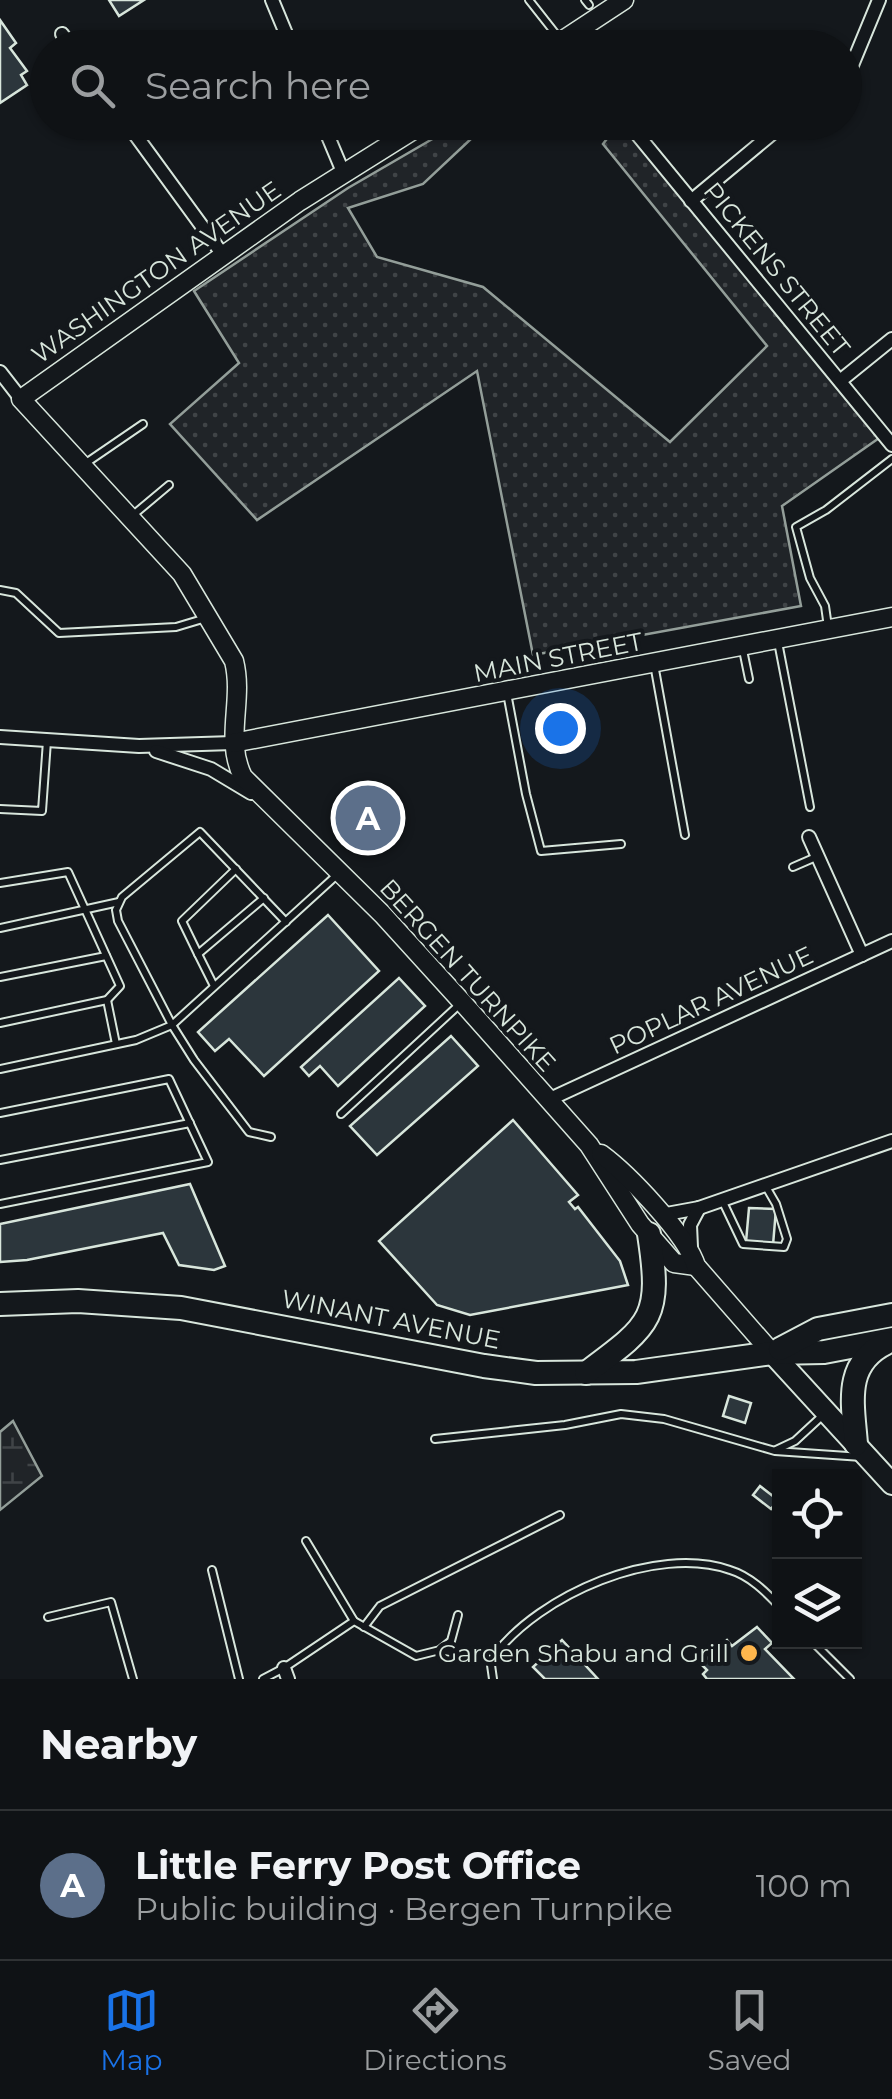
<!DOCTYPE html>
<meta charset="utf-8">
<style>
:root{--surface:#0f1215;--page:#181b1e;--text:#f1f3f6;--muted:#9b9ea0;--line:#2f3234;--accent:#1a73e8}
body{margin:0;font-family:Montserrat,sans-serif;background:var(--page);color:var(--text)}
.controls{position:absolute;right:30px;bottom:30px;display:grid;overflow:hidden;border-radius:0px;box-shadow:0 2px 8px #0004}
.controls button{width:90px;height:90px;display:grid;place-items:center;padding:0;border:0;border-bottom:2px solid var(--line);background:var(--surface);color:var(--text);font:50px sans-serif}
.you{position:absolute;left:560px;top:728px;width:35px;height:35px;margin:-25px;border:8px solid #fff;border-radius:50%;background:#1a73e8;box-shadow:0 0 0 15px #1a73e833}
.badge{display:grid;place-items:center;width:65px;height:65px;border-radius:50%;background:var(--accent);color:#fff;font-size:32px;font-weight:700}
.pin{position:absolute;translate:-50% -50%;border:5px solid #fff;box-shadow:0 2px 10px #0006}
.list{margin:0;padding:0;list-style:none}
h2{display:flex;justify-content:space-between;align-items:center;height:130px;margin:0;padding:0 40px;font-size:42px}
h2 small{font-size:32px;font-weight:400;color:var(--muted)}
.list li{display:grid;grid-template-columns:65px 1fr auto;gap:30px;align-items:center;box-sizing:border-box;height:150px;padding:0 40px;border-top:2px solid var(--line)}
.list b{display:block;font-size:38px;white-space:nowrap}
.list p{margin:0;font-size:32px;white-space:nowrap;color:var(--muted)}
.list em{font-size:32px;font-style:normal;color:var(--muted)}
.icon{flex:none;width:55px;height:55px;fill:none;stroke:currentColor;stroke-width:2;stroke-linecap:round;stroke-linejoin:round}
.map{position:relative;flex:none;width:892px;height:1679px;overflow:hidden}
.search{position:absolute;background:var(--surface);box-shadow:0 2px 8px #0004;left:30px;right:30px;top:30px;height:110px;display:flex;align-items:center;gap:25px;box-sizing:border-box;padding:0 35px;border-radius:55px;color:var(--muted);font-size:38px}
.sheet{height:280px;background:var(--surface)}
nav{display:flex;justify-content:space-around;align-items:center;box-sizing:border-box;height:140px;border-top:2px solid var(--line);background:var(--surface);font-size:28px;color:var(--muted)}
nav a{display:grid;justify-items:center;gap:5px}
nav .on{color:var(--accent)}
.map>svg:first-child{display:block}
</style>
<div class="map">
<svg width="892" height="1679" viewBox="0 0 892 1679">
<defs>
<pattern id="wetland-marsh" width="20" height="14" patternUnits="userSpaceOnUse" patternTransform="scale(2.5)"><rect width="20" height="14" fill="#202428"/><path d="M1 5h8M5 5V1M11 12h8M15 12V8" fill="none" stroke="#404447"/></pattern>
<pattern id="park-dots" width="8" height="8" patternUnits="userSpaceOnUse" patternTransform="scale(2.5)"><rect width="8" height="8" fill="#202428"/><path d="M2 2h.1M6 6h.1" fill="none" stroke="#404447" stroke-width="1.8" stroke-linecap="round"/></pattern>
</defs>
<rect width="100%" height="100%" fill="#14181c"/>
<path fill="url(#wetland-marsh)" stroke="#939e99" stroke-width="2.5" d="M13 1421 42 1476 0 1510V1432Z"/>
<path fill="url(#park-dots)" stroke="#939e99" stroke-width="2.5" d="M489 122 423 184 348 208 377 257 483 287 670 442 767 346 603 144 619 123 627 122 882 436 782 506 801 606 533 655 477 371 257 520 170 424 239 363 194 291 348 188 460 123Z"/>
<g fill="#2c363c" stroke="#d8e6dc" stroke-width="2.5">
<path d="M109 0H144L119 16Z"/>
<path d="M0 20 16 43 10 48 27 71 21 75 27 85 0 103Z"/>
<path d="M328 915 379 971 264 1076 229 1039 215 1051 198 1032Z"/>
<path d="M399 978 425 1006 338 1086 320 1066 309 1076 301 1067Z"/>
<path d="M451 1036 478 1066 377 1155 350 1126Z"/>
<path d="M513 1120 578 1195 569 1202 575 1209 578 1207 620 1261 628 1285 470 1315 437 1305 379 1241Z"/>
<path d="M190 1184 225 1266 214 1270 179 1265 163 1233 27 1260 0 1262V1224Z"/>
<path d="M749 1208 776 1209 773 1245 746 1242Z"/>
<path d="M729 1396 751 1403 745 1423 723 1416Z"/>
<path d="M760 1486 778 1500 771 1509 753 1495Z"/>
<path d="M757 1627 772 1643 765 1649 794 1679H707L703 1674 707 1670 701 1664 727 1640 732 1646Z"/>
<path d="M562 1640 598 1679H545L533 1667Z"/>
</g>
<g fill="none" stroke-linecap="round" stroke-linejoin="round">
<g stroke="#d8e6dc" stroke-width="10">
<g id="lane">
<path d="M529 0 559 38"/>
<path d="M585 0 589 5"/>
<path d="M86 463 143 424"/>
<path d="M132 516 169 485"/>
<path d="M0 590 16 593 59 633 176 627 206 618"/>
<path d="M828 627 825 606 810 578 796 527 826 510 892 459"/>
<path d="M778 642 810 807"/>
<path d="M743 650 749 679"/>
<path d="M654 664 685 835"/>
<path d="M507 693 526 794 541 851 621 844"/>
<path d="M0 809 42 811 47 741"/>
<path d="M793 867 816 857"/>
<path d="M236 869 182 921 198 954 264 898"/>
<path d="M0 883 68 872 120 986 107 1000 0 1023"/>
<path d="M0 928 119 902"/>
<path d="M198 954 214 986"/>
<path d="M0 977 106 956"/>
<path d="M107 1000 116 1044"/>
<path d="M0 1069 136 1040 172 1025 338 874"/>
<path d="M0 1113 169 1079 208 1162 0 1204"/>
<path d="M341 1114 461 1003"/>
<path d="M271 1137 249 1132 194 1060 172 1025 118 921 116 910 122 897 200 832 286 922"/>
<path d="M0 1160 190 1123"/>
<path d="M722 1200 743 1244 784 1247 787 1239 776 1204 765 1185"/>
<path d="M435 1439 565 1425 621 1414 664 1419 775 1451 862 1457"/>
<path d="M776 1450 795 1441 822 1416"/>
<path d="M306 1541 354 1621 416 1656 440 1650 460 1654"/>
<path d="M212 1570 239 1679"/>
<path d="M48 1617 111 1602 133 1679"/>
<path d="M364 1627 380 1606 560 1515"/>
<path d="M813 1642 850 1679"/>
<path d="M441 1649 451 1641 458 1615"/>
<path d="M263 1679 284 1668 354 1621"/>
<path d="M493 1679 491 1665 494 1656C539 1595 656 1544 730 1570 750 1576 766 1592 780 1607"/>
</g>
</g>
<g stroke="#d8e6dc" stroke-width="16">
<g id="street">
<path d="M272 0 292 48"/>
<path d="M62 34 72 48"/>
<path d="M844 75 850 70 879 0"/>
<path d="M126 122 223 255"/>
<path d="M322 122 343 172"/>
<path d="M627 122 892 445"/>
<path d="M691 201 786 122"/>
<path d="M0 372 21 399"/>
<path d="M840 381 892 339"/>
<path d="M0 737 139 746 233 743"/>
<path d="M156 751 211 769 251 793"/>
<path d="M809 837 862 955"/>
<path d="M548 1100 892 941"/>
<path d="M661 1215 699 1208 892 1141"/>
<path d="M691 1247 690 1225 699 1208"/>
<path d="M284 1668 288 1679"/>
</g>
</g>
<g stroke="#d8e6dc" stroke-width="21">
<g id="secondary">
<path d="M551 48 624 0"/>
<path d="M426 122 300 201 21 399 182 574 234 661C244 701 224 739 243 777L382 914 462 1002 589 1145 640 1224 674 1263 696 1266"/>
<path d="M233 743 892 617"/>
<path d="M601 1154C628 1174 687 1235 696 1266L772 1353"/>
</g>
</g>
<g stroke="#d8e6dc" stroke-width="24">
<path id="primary" d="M772 1353 892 1484"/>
</g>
<g stroke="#d8e6dc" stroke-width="26">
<g id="highway">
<path d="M0 1304 78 1301 181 1308 484 1366 536 1373 636 1372 772 1353 824 1352 892 1339"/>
<path d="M780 1349 818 1329 892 1315"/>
<path d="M586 1373C652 1324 662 1318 649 1234"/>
<path d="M856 1444C853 1404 843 1364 886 1343"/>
</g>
</g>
<use href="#lane" stroke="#14181c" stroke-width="6"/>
<use href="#street" stroke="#14181c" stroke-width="12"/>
<use href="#secondary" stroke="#14181c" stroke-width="18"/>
<use href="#primary" stroke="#14181c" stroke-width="20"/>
<use href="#highway" stroke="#14181c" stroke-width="22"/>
</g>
<circle fill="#ffb74d" stroke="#14181c" stroke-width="4" cx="749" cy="1653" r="10"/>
<g text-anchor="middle" stroke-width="8" stroke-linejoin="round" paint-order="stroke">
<g font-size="25" fill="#d8e6dc" stroke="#14181c">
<text transform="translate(777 269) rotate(51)" y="9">PICKENS STREET</text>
<text transform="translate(156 272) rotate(-35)" y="9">WASHINGTON AVENUE</text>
<text transform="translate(558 657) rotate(-11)" y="9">MAIN STREET</text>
<text transform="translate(468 975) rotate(48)" y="9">BERGEN TURNPIKE</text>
<text transform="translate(711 1000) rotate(-25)" y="9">POPLAR AVENUE</text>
<text transform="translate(391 1319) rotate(11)" y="9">WINANT AVENUE</text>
</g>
<g font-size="25" fill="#d8e6dc" stroke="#14181c" text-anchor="end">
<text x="729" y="1662">Garden Shabu and Grill</text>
</g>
</g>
</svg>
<div class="controls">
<button><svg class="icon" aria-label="locate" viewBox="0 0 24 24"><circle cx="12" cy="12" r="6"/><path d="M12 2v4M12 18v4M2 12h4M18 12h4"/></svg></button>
<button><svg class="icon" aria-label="layers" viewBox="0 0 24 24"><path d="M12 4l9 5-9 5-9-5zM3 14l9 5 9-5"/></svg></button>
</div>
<div class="you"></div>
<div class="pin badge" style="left:368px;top:818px;background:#5c6f8a">A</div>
<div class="search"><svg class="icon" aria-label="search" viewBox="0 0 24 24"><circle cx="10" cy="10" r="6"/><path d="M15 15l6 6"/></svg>Search here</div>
</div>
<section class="sheet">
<h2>Nearby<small></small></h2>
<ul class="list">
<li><span class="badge" style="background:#5c6f8a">A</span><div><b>Little Ferry Post Office</b><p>Public building · Bergen Turnpike</p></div><em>100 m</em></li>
</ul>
</section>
<nav>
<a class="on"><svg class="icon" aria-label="map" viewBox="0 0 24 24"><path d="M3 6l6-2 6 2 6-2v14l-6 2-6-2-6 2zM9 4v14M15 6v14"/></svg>Map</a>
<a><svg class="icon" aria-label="directions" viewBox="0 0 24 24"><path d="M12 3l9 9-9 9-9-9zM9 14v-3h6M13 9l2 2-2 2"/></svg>Directions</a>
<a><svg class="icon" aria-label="saved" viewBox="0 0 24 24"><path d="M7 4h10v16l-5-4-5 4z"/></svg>Saved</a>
</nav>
